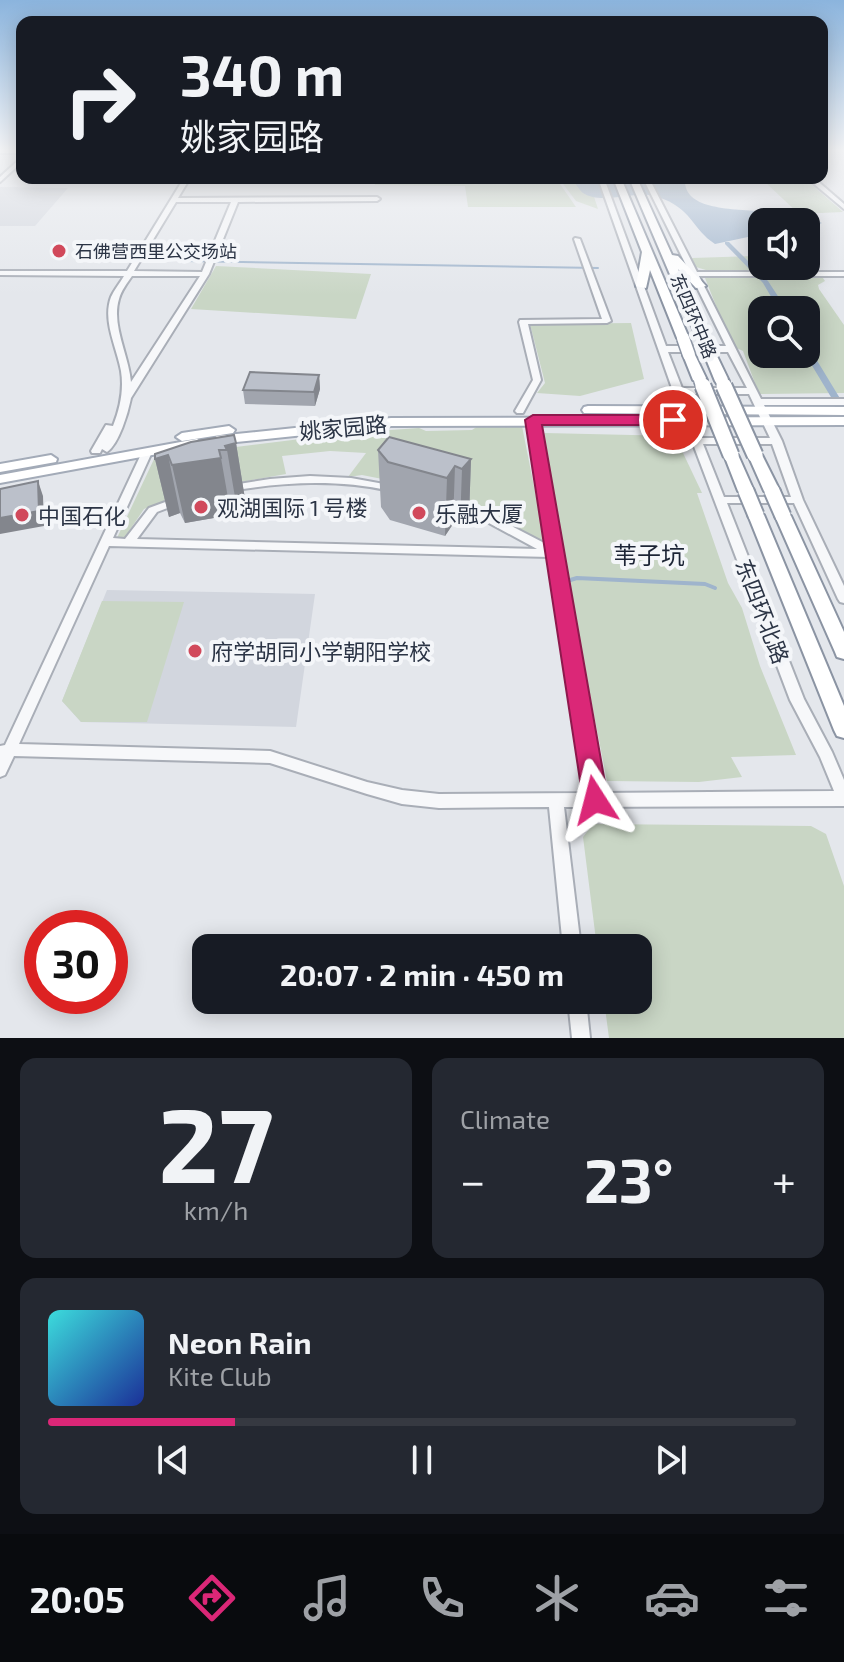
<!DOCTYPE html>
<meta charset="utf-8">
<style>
body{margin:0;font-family:"Exo 2","Noto Sans SC",sans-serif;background:#242831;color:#f1f3f6;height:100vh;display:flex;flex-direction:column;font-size:30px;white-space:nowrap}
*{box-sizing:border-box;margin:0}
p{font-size:26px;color:#9ea1a6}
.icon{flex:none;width:44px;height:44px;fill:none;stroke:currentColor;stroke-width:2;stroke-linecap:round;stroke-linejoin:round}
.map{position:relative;height:1038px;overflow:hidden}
.details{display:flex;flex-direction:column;gap:20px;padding:20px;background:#0d0f14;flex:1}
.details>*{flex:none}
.banner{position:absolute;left:16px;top:16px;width:812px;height:168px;border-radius:16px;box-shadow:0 4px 20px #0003;background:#171b24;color:#f1f3f6;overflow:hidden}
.tools{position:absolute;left:748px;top:208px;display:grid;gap:16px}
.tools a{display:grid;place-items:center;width:72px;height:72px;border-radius:16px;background:#171b24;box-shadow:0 4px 20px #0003;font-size:40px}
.speed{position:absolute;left:24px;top:910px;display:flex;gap:16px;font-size:40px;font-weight:700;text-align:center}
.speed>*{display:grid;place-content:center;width:104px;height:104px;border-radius:50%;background:#171b24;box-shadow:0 4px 20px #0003;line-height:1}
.speed .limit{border:12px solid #d22;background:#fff;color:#111}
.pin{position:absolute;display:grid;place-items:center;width:68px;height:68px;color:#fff;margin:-34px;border:4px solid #fff;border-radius:50%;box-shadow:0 2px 8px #0007}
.me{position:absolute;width:88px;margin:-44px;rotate:351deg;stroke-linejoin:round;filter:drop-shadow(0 0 6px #0008)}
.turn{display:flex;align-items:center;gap:28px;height:168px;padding:0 32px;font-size:36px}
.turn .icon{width:104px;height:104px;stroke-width:2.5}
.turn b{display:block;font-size:56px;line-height:68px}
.big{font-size:60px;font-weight:700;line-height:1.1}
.details .tile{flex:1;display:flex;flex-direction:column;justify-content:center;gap:12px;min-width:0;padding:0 28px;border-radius:16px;background:#242831}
.details .dial{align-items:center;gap:0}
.dial b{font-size:104px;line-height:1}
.song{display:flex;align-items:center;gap:24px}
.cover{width:96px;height:96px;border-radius:12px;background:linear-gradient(135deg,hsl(180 70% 55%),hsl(230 70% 35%))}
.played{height:8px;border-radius:4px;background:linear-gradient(90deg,#db2777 25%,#363941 25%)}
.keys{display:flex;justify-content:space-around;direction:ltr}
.heat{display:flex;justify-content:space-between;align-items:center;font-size:44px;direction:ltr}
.details .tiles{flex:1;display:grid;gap:20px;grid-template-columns:1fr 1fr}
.tile:last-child{grid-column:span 2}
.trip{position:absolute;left:192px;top:934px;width:460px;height:80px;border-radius:16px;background:#171b24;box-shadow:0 4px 20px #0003;font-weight:700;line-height:80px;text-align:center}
.dock{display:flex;height:128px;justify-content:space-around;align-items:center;background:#090b0e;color:#9ea1a6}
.dock .icon{width:56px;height:56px}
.dock .current{color:#db2777}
.dock b{font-size:36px;color:#f1f3f6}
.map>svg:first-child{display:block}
.built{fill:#d2d6de}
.green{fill:#c9d6c5;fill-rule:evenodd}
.water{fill:#9fb4cc}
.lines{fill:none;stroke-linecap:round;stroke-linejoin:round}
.stream-far1{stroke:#9fb4cc;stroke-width:2}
.stream{stroke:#9fb4cc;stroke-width:4}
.canal{fill:#9fb4cc;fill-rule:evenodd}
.minor-casing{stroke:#a9aeb7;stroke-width:4}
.major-casing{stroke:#a3abb8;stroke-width:4}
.highway-casing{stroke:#8b94a3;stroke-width:4}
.minor{fill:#f7f8fa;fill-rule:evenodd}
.major{fill:#fff;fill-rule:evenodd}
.highway{fill:#fff;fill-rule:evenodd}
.highway-bridge-far1-casing{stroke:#8b94a3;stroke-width:15;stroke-linecap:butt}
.highway-bridge-casing{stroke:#8b94a3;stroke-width:19;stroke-linecap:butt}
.highway-bridge-far1{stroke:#fff;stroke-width:12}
.highway-bridge{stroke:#fff;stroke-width:15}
.wall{fill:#a1a5ae}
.shaded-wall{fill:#83868d}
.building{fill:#bbc0ca;stroke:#83868d;stroke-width:2}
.route{fill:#db2777;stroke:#8e194d;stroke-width:2}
.poi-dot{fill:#d1495b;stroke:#f4f6f9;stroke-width:3}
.labels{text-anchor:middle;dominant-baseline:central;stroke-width:8;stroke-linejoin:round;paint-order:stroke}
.far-poi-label{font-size:18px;fill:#2b3445;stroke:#f4f6f9;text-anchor:start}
.far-street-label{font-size:18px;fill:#2b3445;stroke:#f4f6f9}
.street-label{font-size:22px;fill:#2b3445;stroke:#f4f6f9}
.poi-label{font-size:22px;fill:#2b3445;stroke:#f4f6f9;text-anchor:start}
.neighbourhood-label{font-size:24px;fill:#1d2536;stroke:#f4f6f9}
</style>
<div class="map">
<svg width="844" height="1038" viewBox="0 0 844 1038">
<rect width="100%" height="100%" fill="#e4e7ec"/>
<!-- built -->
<path class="built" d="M0,187l68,1 -33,38h-35z
M107,590l208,4 -19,133 -215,-5 -19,-21z"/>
<!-- green -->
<path class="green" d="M373,178l86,1 18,6 -15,-7h126l10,31 -22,-8 -16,-21 -4,-1 -63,6 65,-4 18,26h-108l-3,-21 -90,-1z
M772,178h32l39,34 -44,2 -33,-31 10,-1z
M754,256l18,15h-63l-13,-4 -4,-9z
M216,266l155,8 -15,45 -165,-10z
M705,278h118l2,3 -7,4 1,4 25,36v68l-85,1 -16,-43 -11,-5zM762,310h44v44h-44z
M631,323l13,56 -64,17 -43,-3 8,-10 -15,-59z
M478,426h44l23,116 -70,-35 4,-3 -51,-16 -66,-13 -14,2 18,-24 -36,-2 -48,5 4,18 -90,16 -52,19 -19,28 -8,1 38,-81 194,-24 70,-5 7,3 46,-1z
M545,433l130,3 27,57h-5l31,90 14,25 18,58 36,89 -65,2 11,20 -43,5 -92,-1 -68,-345z
M102,601l82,1 -37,120h-66l-19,-21z
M593,824l218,2 15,8 18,52v152h-235l-5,-38h34v-52h-41l-14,-111z"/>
<!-- water -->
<path class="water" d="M571,178h114c-4,48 103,22 137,45l-16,8v-9h-44v12l-47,10c-23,-15 -23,-36 -57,-47 -21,-8 -55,9 -75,-4 -4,-3 -8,-11 -12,-15z"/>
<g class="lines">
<!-- stream-far1 -->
<path class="stream-far1" d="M186,261l412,7"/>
<!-- stream -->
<path class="stream" d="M567,581l10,-3 128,6 10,4"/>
<!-- canal -->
<path class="canal" d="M725,242h4l39,39 19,29h-8l-16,-27 -38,-39z
M806,347l4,2 34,56v10l-4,-3 -35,-58z"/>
<!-- minor casing -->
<g class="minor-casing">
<path id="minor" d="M0,149h22v4h-22z
M22,157v5l-22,20v-5z
M184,178h6l-12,20 199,-1 3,2 -3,2 -139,1 -29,72 -78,124c-3,15 -12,46 -24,54l-5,-3 -2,4h-8l-1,-2 15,-26 7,1c7,-18 11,-36 8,-55 -4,-23 -19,-50 -10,-74 3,-7 9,-14 13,-21l-124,-1v-4h127zM176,202h55l-29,70 -68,-1zM132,276h68l-69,106c-2,-26 -20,-57 -12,-83 2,-8 8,-16 13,-23z
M598,178h6l62,168h60l-83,-168h6l48,94h147v4h-145l62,123h83v6h-80l18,36 21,59 41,86v17l-4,-1 -2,-3 -44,-96h-67l77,196 28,53 12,28v26l-280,1 17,141h-18l-14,-141 -110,1 -37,-4 -35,-10 -97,-31 -256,-7 -9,19 -5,2v-31l5,-1 138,-295 4,-1 5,3 -39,86 12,1 24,-31 30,-11 5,3 -1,2 -26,10 -20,27 400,10 -72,-39 -14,-4 -1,-2 5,-3 18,5 75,39 -20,-125 5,-3 5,3 63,373 233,-2 -14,-34 -30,-57 -117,-309zM668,352h60l19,36h-65zM684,394h65l21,44h-69zM703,444h69l19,53h-67zM109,546l441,11 36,236 -147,1 -37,-4 -35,-8 -97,-31 -251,-7z
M807,178h7l30,26v5z
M575,238l5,1 31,82 -4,2 -79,1 13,56 -18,33h-6l-2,-2 18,-31 -14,-58 1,-2 82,-1 -28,-80z
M310,476l41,2 44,8 1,2 -5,3c-54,-12 -107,-9 -161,0l-5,-3 1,-2 44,-7z
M568,1000h18l4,38h-18z"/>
</g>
<!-- major casing -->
<g class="major-casing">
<path id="major" d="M588,406l256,1v8l-260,-2 -2,-3 2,-3z
M844,417v8l-453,1 -174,18 -6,-4 6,-4 174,-18z
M229,426l6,4 -2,3 -51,8 -6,-4 6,-4z
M197,439l6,4 -2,3 -201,37v-8z
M51,455l6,4 -1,3 -56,10v-8z"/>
</g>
<!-- highway casing -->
<g class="highway-casing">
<path id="highway" d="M613,178h8l68,160 -2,3 -4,1 -6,-4 -27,-68 -4,18 -10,-2 6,-34z
M629,178h8l35,77 6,1 28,30 -10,2 -18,-19 31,69 -2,3 -4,1 -6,-4z
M710,350l6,4 13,27 -2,3h-10l-2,-3 -11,-27z
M689,351l6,4 12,25 -2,3 -5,1 -7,-4 -10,-25z
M731,451l7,4 16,36 -3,3 -5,2 -8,-5 -14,-36z
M755,451l7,4 18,36 -3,3 -5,2 -8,-5 -16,-36z
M756,510l8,5 80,191v32l-7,-2 -3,-6 -86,-215z
M783,511l8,5 53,116v27l-7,-2 -2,-5 -60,-136z"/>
</g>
<!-- minor -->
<use href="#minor" class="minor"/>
<!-- major -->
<use href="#major" class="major"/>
<!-- highway -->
<use href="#highway" class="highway"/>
<!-- highway-bridge-far1 casing -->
<g class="highway-bridge-far1-casing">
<path id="highway-bridge-far1" d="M683,338l6,17
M703,338l7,16
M700,380l3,8
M722,381l3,7"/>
</g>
<!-- highway-bridge casing -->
<g class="highway-bridge-casing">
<path id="highway-bridge" d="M703,386l28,69
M724,386l31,69
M746,491l10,24
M772,491l11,25"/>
</g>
<!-- highway-bridge-far1 -->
<use href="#highway-bridge-far1" class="highway-bridge-far1"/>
<!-- highway-bridge -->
<use href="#highway-bridge" class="highway-bridge"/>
</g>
<!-- wall -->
<path class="wall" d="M319,375l1,14 -5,17 -70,-2 -2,-14z
M236,443l9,56 -9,4 1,4h-7l1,8 -46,8 -5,-10 -11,4 -14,-58z
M378,450l93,9 -2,58 -9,9 -7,-2 -8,12 -55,-16 -9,-13z"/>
<!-- shaded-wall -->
<path class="shaded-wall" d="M319,375l1,14 -5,17 -1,-14z
M236,443l9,56 -9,4 -9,-53 -2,-4z
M168,455l12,58 -11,4 -14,-58z
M221,458l10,57 -46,8 -13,-58z
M471,459l-2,58 -9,9 2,-57z
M455,466l-2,58 -8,12 2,-58z
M38,481l5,15 1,30 -44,8v-16z"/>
<!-- building -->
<path class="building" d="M250,372l69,3 -5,17 -71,-2z
M234,435l2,8 -11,3 2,4h-8l2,8 -49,7 -4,-10 -13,4v-5l36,-12z
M389,437l82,22 -9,10 -7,-3 -8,12 -59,-16 -10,-12z
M38,481l1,30 -39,7v-29z"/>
<!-- sky -->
<linearGradient id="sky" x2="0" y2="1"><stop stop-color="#8bb4dd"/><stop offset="0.51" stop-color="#f3f4f6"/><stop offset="1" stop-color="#f3f4f6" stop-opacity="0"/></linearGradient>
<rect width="844" height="295" fill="url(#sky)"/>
<!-- route -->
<path class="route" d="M533,415h140l8,5 -8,5h-131l66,375 -4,8 -9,3 -9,-3 -3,-8 -58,-380z"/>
<!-- markers -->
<g class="poi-dot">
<circle cx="59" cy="251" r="8"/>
<circle cx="201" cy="507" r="8"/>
<circle cx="419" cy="513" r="8"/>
<circle cx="22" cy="515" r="8"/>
<circle cx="195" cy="651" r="8"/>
</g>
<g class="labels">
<!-- far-poi labels -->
<g class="far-poi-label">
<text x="75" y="251">石佛营西里公交场站</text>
</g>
<!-- far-street labels -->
<g class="far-street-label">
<text transform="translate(694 316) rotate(67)">东四环中路</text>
</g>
<!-- street labels -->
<g class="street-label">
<text transform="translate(343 427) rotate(-5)">姚家园路</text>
<text transform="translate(763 611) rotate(69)">东四环北路</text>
</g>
<!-- poi labels -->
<g class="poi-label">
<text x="217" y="507">观湖国际 1 号楼</text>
<text x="435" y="513">乐融大厦</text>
<text x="38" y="515">中国石化</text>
<text x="211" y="651">府学胡同小学朝阳学校</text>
</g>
<!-- neighbourhood labels -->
<g class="neighbourhood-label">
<text x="649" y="554">苇子坑</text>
</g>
</g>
</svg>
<div class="tools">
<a><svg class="icon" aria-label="sound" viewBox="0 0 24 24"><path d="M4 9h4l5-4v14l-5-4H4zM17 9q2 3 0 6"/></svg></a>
<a><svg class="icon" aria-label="search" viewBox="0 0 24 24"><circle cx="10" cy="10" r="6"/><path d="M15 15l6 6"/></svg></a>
</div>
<div class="speed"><div class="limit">30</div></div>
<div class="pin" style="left:673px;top:420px;background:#d93025"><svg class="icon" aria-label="arrive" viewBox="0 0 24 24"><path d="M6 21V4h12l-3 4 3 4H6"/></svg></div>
<svg class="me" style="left:595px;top:800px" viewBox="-20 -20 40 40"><path d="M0-17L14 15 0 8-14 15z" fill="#db2777" stroke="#fff" stroke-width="4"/></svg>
<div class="trip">20:07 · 2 min · 450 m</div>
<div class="banner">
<div class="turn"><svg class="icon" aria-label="right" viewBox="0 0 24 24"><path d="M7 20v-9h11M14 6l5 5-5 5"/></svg><div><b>340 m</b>姚家园路</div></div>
</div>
</div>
<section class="details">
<div class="tiles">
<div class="tile dial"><b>27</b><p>km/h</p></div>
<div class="tile"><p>Climate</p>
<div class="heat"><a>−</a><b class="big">23°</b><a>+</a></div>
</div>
<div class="tile">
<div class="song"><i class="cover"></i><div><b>Neon Rain</b><p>Kite Club</p></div></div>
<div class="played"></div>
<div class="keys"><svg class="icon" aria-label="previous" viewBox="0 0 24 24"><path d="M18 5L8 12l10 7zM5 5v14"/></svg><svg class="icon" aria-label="pause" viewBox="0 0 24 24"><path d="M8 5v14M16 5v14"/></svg><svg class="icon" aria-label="next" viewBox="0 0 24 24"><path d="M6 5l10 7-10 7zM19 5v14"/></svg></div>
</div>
</div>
</section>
<nav class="dock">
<b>20:05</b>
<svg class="icon current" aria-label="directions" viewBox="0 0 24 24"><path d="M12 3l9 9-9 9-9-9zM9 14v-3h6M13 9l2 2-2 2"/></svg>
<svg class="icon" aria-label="music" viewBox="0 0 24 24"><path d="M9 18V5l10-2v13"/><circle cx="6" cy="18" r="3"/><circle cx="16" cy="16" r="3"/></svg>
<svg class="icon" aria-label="phone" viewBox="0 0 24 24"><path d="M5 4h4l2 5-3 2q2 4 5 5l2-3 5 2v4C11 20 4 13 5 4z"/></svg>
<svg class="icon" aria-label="climate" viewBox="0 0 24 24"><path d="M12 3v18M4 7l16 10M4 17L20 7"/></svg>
<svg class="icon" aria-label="car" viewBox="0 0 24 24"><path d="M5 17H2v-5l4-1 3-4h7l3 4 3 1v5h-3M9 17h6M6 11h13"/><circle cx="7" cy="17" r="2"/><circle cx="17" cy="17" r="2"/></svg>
<svg class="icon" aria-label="filters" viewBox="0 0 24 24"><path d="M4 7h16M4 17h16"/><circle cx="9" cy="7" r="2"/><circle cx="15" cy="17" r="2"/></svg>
</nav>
